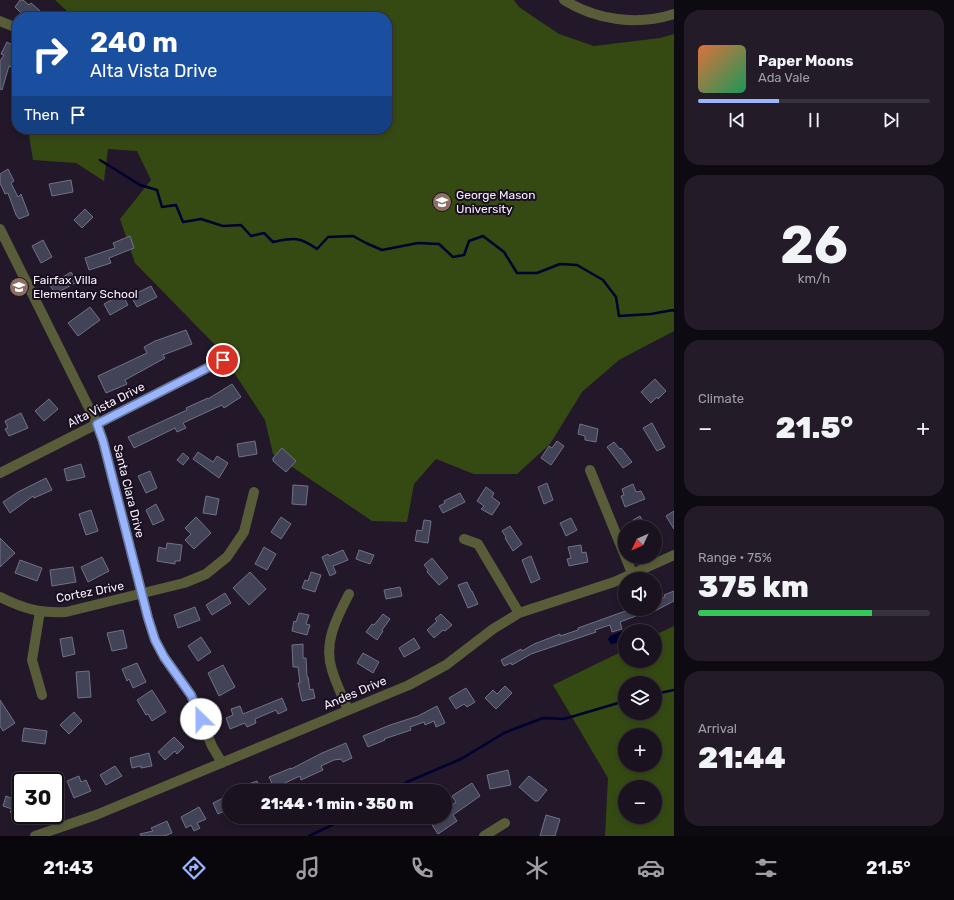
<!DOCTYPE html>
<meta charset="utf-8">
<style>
body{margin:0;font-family:Rubik,sans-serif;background:#231b28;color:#f1f3f6;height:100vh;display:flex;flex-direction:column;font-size:15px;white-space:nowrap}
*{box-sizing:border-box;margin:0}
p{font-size:13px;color:#9f9ea4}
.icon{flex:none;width:22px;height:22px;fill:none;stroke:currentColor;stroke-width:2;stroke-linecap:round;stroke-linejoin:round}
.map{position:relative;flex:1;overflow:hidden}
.details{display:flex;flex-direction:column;gap:10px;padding:10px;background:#0e0a11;width:280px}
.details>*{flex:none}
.guide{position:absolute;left:12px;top:12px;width:380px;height:122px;border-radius:16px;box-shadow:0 2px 6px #0003,0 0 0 1px #38323d;background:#1a4fa0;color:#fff;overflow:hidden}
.needle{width:26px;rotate:226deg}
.tools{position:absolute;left:618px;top:520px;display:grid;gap:8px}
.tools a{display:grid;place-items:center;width:44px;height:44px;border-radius:50%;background:#1a121f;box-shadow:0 2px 6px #0003,0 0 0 1px #38323d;font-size:20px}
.speed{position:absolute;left:12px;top:772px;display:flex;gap:8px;font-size:20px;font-weight:700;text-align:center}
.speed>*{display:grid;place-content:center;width:52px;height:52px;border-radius:50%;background:#1a121f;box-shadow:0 2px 6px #0003,0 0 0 1px #38323d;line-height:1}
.speed .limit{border:2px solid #111;border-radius:6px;background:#fff;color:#111}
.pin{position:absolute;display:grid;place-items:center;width:34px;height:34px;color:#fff;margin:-17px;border:2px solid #fff;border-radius:50%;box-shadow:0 1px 4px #0007}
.me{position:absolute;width:44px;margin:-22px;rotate:337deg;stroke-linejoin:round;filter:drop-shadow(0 0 3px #0008)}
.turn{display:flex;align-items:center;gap:14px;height:84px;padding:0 12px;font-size:18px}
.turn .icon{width:52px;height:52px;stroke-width:2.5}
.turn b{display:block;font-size:28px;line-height:34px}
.then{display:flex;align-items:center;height:38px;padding:0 12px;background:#0003;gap:8px;font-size:15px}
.big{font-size:30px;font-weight:800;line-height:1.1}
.details .tile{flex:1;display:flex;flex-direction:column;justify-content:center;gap:6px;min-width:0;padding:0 14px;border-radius:16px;background:#231b28}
.details .dial{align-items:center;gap:0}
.dial b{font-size:52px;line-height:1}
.song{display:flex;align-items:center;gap:12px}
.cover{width:48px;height:48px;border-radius:6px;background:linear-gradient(135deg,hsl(20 70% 55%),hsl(150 70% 35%))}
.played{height:4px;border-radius:2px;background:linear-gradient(90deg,#9ab5fd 35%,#38323d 35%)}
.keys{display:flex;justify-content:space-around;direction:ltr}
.heat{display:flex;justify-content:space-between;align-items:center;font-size:22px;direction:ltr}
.charge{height:6px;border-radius:3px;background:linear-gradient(90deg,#34c759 75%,#38323d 0)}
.trip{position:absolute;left:222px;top:784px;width:230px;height:40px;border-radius:20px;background:#1a121f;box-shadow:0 2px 6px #0003,0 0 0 1px #38323d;font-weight:800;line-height:40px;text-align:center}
.menu{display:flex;height:64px;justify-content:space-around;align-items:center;background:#0a070c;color:#9f9ea4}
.menu .icon{width:28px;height:28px}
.menu .selected{color:#9ab5fd}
.menu b{font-size:18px;color:#f1f3f6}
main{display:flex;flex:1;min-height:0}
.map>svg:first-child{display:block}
.green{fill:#354913;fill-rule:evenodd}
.water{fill:#00012e}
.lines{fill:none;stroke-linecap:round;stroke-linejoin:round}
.stream{stroke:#00012e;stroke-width:2.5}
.building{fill:#434358;stroke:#707187}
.minor{stroke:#595c38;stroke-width:10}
.route-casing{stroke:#6476a4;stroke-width:10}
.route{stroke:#9ab5fd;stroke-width:7}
.labels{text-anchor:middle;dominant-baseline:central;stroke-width:4;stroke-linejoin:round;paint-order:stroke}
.poi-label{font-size:12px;fill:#f7f0fc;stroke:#190f20;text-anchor:start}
.street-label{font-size:12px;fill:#f7f0fc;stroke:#190f20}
</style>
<main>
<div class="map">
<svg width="674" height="836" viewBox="0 0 674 836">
<rect width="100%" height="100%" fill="#221829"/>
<!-- green -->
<path class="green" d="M55,0h459l5,7 40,27 35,12 66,-8 14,-4v297l-55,29 -37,32 -32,52 -33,30h-43l-38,-15 -22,25 -7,38 -35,-1 -99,-67 -8,-34 -47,-72 -83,-85 -15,-44 31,-39 -14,-29 -29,-2 -4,32 -28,-18 -43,-3 -5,-31h359v-112h-318l-2,-6z
M674,626v210h-69l3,-58 -55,-93 72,-35v11h30v-26zM625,683h30v30h-30zM625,735h30v30h-30zM625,787h30v30h-30z"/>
<!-- water -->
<path class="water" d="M622,631l3,2v7l-13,4 -2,-1 -2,-4 2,-3z"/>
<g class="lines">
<!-- stream -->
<path class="stream" d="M100,160l40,25 17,5 5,17 14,-2 7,17 18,-3 22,7 18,-1 10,11 13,-3 9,9c20,-4 26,-6 44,7l11,-12 25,-1 13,7 16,7 36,-7 21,1 14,13 11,-2 5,-14 14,-5 21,16 13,21h20l23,-9 17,1 26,15 13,17 3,19 32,-2 22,-4 1,1
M655,694l19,-4
M393,791l14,-9 54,-23 43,-26 39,-15 21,1 61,-18
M309,836l40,-19"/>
</g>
<!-- building -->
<path class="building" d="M20,0h3l6,5 2,-2 16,14h-19l-5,-4 -1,1 -7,-7z
M7,42l9,5 -3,6 4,2 -6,12 -2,-1 -7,24 -2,-1v-28l4,-6 -3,-1z
M8,169l6,12 -3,2 7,14 3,-3 8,21 -10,4 -3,-4 -8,-22 -3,1 -5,-11v-9z
M71,180l2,12 -21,4 -3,-12z
M85,209l8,8 -11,11 -8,-8z
M130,236l4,12 -25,10 2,5 -22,7 -4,-12 30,-10 -2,-5z
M43,240l9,17 -11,6 -9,-17z
M71,272l6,10 -22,12 -5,-9z
M151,286l6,11 -20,10 -6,-11z
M122,294l6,11 -18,10 -6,-11z
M90,307l10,13 -22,16 -10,-13z
M186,330l6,14 -29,11 2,3 -40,22 2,4 -21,9 -8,-17 49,-23 -3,-6 11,-6z
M655,379l11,12 -8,8 -1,-2 -6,6 -10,-11z
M232,384l9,13 -17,11 -2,-3 -39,18 3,5 -9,4 -2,-4 -41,20 -6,-11 59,-27 -1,-2 22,-10v1z
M49,399l9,10 -14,12 -9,-10z
M21,413l7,15 -19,8 -4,-7 3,-1 -3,-7z
M652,423l13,24 -8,4 -14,-23z
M580,424l18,5 -2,13 -11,-2v-4l-7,-2z
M255,441l2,13 -18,3 -2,-13z
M557,441l7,5 -13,19 -10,-7 8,-12 3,2z
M614,442l6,7 1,-1 11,14 -9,6 -16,-21z
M282,448l14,13 -10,11 -13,-11v-3z
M198,452l15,10 4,-6 11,7 -9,15 -26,-19z
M183,453l6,5 -6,7 -6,-5z
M81,464l4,13 -18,4 -3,-12z
M150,471l7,17 -11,5 -8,-17z
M46,478l6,12 -18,8 -1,-2 -23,17 -7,-11 15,-10z
M547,483l6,17 -9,4 -6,-17z
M633,484l3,8 5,-1 4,8 -20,8 -4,-11 3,-1 -2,-6z
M293,485l15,1 -2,19 -14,-1z
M486,487l8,6 -2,4 8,6 -8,12 -11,-6 3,-3 -7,-5z
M460,493l5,9 -22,11 -4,-7 6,-3 -1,-2z
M206,496l13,3 -3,16 -13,-2z
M156,504l8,16 -11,5 -7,-15z
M91,510l7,21 -12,4 -7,-21z
M674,511v18l-8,-13z
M640,516l6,11h-10l-3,-7z
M196,517l15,16 -17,16 -9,-9 6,-6 -6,-6z
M281,517l10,7 -10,15 -10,-7z
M571,518l6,12 -11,6 -6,-13z
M424,520l7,1 -3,22 -13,-2 2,-11 5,1z
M510,526l12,18 -9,7 -8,-13 1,-1 -4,-6z
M0,538l15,15 -15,14z
M167,543l15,2 -2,16h-5v3l-18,-3 2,-14 7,2z
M581,545l1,8 4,-1 2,10 -19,4 -2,-7 4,-1 -3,-11z
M264,547l12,7 -9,16 -12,-6z
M343,550l5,10 -15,6 3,7 -6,3 -8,-19 6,-3 1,2z
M359,550l15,5 -4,9 -14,-5z
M531,556l9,23 -9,4 -9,-23z
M102,557l7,14 -21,11 -7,-15z
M432,558l16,20 -9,7 -12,-13 1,-2 -4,-5z
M20,560l22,8 -5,13 -22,-8z
M73,567l3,15 -24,4 -2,-16z
M250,572l16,17 -17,16 -16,-17z
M311,572l10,3 -6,17 -13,-4 3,-8 3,1z
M467,582l4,9h1l6,13 -10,4 -10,-23z
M400,587l2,9 -16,3 -2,-9z
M674,591v10l-19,10v-10l10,-4 -1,-2z
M225,593l6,10 -19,12 -6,-10z
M195,607l5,13 -22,8 -4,-13z
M631,609l21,1 -32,12 2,7 -10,3 -2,-7 -15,5 1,2 -65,22 -19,11 -1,-2 -7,3 -3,-6 20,-11 1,2 12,-7 26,-10v2l18,-6v-2z
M299,613l10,2 -3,9 4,1 -3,10 -15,-4 2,-10 2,1z
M383,614l7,5 -8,11 1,1 -6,9 -11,-8 6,-8 2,1z
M441,614l11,11 -7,6 -2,-1 -9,8 -7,-8 10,-9 -2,-2z
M123,630l4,18 -15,3 -5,-18z
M72,637l3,17 -12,3 -3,-18z
M201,637l10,15 -13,9 -10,-15z
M414,638l6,10 -16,9 -5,-9z
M303,644v14h3l1,19h1l2,13 3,-1 2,9 -13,3 -4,-18h2l-2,-16h-5l-1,-22z
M363,653l16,9 -6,11 -16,-10z
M137,663l9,19 -13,6 -4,-9 -2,2 -5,-12z
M223,665l12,22 -16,9 -11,-23z
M89,671l2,26 -13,1 -2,-26z
M505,686l7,7 -16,16 -11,-11 8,-8 4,4z
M466,688l9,14 -8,5 -3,-3 -8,5 -7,-11z
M152,690l14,22 -14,9 -4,-7 -2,1 -9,-15z
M282,698l5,12 -9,4 -2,-4 -21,9 1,4 -9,4 -2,-4 -15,6 -4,-11 7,-3 -2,-6 9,-3 3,8z
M0,700l15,23 -12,8 -3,-5z
M437,706l8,17 -9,4 -2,-6 -9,4 -1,-3 -14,5 1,3 -27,9 1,1 -17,7 -5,-11 27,-11 28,-9z
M74,712l8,9 -13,13 -9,-9z
M24,728l23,3 -2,13 -23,-3z
M174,737l10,10 -7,7 -2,-3 -10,9 -7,-8z
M346,743l6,15 -9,4 -2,-3 -7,1 -13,6 2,4 -22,10 -1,-4 -26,12 -5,-11 22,-9v1l31,-16z
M149,753l3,13 -11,2v-2l-9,2 -2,-10z
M115,766l7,10 -16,9 -6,-10z
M508,770l3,15 -21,4 -3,-14z
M79,776l2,6 5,-2 5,11 -17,7 -7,-17z
M529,776l18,14 -9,11h-3l-16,-14z
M257,781l3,10h-28v-1z
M472,783l8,13 -27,19 4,6 -19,13 -11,-17h18v-7l11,-8 -4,-6z
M229,795v14l-11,5 -5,-11z
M6,796l15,6v15l-11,-5 2,-3 -9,-3z
M199,807l7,12 -9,4 3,5 -6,3 -3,-6 -5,3 -5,-11z
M546,815l14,4 -5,17h-15z
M167,821l5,12 -8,3h-23l-1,-2 13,-3 -2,-3z"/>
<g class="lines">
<!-- minor -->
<path class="minor" d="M564,0c32,20 73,26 110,14
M0,21l17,7
M0,229l97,195 6,17 45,177 7,22 9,17 27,38 21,51 10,17
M590,470l42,103
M0,473l223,-113
M464,539l14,5 41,69
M0,597c24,12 39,16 66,15l118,-29 22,-9 21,-17 17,-25 10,-40
M40,611l-8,49 10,35
M348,710c-5,-13 -12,-26 -16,-40 -9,-27 5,-53 17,-76
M35,836l61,-21 313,-130 37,-20 47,-36 26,-16 95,-31 60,-27
M484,836l21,-13"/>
</g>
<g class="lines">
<!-- route casing -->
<g class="route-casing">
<path id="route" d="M201,719l-10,-24 -27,-38 -9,-17 -7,-22 -45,-177 -6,-17 126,-64"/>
</g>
<!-- route -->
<use href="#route" class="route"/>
</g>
<!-- icons -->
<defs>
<g id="university-disc" transform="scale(1)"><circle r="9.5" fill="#8d6e63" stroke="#190f20"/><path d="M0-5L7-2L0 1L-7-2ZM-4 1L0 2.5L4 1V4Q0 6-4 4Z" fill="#fff"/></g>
<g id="school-disc" transform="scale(1)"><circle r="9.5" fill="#8d6e63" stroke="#190f20"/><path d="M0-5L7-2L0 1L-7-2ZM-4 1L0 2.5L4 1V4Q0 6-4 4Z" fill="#fff"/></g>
</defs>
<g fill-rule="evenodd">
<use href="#university-disc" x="442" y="202"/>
<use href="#school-disc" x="19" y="287"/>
</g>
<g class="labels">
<!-- poi labels -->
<g class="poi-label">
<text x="456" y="195">George Mason<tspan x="456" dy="14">University</tspan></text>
<text x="33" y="280">Fairfax Villa<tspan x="33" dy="14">Elementary School</tspan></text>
</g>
<!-- street labels -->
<g class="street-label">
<text transform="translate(106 405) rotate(-27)">Alta Vista Drive</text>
<text transform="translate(129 491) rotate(76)">Santa Clara Drive</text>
<text transform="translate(90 592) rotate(-11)">Cortez Drive</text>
<text transform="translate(355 693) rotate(-23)">Andes Drive</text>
</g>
</g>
</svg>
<div class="tools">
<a><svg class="needle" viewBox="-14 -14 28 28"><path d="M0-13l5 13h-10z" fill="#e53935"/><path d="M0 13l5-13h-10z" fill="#9f9ea4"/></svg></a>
<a><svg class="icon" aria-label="sound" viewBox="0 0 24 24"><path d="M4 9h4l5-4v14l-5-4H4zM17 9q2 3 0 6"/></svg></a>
<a><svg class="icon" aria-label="search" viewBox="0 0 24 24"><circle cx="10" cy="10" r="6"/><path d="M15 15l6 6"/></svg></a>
<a><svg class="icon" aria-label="layers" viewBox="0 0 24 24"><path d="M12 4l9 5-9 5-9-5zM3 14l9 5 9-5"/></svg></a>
<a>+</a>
<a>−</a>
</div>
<div class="speed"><div class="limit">30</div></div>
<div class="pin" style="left:223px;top:360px;background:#d93025"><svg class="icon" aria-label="arrive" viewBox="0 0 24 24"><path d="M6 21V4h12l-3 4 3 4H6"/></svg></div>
<svg class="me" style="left:201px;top:719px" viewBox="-20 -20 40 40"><circle r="19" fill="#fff"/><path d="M0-13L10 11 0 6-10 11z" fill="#9ab5fd"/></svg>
<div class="trip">21:44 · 1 min · 350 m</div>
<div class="guide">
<div class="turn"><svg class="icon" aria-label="right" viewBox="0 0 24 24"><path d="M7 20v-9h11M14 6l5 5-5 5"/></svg><div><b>240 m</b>Alta Vista Drive</div></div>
<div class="then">Then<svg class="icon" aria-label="arrive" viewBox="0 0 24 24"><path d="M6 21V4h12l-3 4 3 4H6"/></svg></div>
</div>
</div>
<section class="details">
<div class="tile">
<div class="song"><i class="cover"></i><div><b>Paper Moons</b><p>Ada Vale</p></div></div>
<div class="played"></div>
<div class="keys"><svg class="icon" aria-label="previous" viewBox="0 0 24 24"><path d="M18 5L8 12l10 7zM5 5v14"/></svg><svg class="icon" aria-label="pause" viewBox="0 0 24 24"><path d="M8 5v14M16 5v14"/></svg><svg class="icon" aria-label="next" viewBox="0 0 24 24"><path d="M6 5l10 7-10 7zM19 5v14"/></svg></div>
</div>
<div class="tile dial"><b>26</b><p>km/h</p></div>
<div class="tile"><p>Climate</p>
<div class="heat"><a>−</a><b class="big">21.5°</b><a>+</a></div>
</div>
<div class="tile"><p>Range · 75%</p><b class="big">375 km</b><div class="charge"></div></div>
<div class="tile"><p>Arrival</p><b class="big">21:44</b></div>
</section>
</main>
<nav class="menu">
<b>21:43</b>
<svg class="icon selected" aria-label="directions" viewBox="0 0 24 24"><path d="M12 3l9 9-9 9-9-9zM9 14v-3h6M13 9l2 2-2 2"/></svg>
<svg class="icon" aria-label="music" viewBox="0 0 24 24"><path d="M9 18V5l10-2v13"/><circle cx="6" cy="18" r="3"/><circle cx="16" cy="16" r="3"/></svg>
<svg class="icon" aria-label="phone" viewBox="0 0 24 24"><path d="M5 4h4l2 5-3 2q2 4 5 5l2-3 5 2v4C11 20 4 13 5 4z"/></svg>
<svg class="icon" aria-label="climate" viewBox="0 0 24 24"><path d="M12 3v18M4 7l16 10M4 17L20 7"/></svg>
<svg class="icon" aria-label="car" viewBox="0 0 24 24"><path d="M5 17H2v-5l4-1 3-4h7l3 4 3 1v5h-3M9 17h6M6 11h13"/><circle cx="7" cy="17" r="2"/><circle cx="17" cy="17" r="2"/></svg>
<svg class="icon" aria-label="filters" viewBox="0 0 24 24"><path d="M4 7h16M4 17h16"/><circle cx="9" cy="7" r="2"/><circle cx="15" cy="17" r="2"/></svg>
<b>21.5°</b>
</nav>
